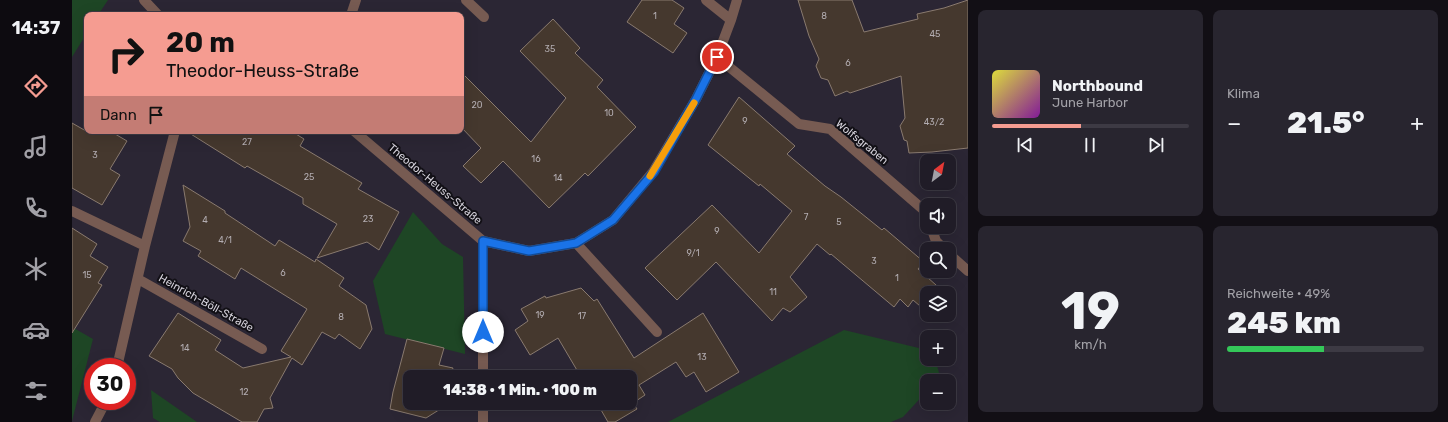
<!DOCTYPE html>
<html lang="de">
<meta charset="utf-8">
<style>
body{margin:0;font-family:Rubik,sans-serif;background:#28252f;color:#f1f3f6;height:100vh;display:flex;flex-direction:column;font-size:15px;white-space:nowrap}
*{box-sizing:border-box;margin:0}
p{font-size:13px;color:#a2a1a7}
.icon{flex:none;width:22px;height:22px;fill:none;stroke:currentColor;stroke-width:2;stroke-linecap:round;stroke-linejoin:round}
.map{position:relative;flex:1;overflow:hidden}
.drawer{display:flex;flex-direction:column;gap:10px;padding:10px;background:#120f15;width:480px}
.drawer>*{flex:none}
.guide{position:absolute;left:12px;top:12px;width:380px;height:122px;border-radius:8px;box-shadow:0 4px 16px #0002,0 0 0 1px #3d3a44;background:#f59c91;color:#111;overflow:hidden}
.needle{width:26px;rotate:32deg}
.tools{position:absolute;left:848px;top:154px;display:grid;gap:8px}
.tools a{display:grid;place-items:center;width:36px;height:36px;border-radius:8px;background:#201c27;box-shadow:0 4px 16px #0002,0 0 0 1px #3d3a44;font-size:20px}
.speed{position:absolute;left:12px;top:358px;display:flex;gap:8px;font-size:20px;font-weight:700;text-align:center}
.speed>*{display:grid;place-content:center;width:52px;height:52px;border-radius:50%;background:#201c27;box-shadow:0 4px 16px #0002,0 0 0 1px #3d3a44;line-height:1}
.speed .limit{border:6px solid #d22;background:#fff;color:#111}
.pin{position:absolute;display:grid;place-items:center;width:34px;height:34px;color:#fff;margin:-17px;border:2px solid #fff;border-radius:50%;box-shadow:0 1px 4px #0007}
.me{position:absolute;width:44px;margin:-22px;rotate:0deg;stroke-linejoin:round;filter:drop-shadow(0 0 3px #0008)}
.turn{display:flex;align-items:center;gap:14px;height:84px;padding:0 16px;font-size:18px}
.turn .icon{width:52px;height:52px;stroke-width:2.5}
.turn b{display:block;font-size:28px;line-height:34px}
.then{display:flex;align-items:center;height:38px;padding:0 16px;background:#0003;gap:8px;font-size:15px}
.big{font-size:30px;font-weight:800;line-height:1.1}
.drawer .widget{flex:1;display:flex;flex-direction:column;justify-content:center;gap:6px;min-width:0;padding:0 14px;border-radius:8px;background:#28252f}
.drawer .dial{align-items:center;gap:0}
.dial b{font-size:52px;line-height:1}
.song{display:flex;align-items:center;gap:12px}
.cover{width:48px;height:48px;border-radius:6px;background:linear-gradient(135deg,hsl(60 70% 55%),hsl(290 70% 35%))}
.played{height:4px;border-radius:2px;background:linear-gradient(90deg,#f59c91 45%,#3d3a44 45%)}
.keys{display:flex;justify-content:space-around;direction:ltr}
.heat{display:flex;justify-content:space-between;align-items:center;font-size:22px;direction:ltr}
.charge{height:6px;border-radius:3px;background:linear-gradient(90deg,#34c759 49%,#3d3a44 0)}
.drawer .tiles{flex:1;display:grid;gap:10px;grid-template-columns:repeat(2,1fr)}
.trip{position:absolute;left:331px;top:370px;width:234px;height:40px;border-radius:8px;background:#201c27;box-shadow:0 4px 16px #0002,0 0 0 1px #3d3a44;font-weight:800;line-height:40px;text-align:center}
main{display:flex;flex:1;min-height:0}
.tab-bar{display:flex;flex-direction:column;width:72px;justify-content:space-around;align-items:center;background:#0d0b10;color:#a2a1a7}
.tab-bar .icon{width:28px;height:28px}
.tab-bar .active{color:#f59c91}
.tab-bar b{font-size:18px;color:#f1f3f6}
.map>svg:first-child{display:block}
.green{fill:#1e4625}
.building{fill:#45382e;stroke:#897a6f}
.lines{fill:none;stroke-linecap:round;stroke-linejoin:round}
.minor{stroke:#775b52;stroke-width:10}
.route-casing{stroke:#114b97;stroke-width:10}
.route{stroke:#1a73e8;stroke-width:7}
.slow{stroke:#f59e0b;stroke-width:7}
.labels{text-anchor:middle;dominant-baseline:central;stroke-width:4;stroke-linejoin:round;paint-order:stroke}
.number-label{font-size:9px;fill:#b2acb0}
.street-label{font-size:11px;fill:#d6d3dc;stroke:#121016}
</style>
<main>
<nav class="tab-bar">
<b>14:37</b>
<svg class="icon active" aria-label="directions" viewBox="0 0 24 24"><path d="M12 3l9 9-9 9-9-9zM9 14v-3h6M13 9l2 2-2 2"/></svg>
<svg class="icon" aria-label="music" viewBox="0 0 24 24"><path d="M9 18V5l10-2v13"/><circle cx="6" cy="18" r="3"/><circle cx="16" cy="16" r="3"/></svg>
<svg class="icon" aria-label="phone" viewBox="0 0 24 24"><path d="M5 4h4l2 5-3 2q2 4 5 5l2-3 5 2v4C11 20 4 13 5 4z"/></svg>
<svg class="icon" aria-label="climate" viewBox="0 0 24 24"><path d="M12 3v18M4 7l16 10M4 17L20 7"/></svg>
<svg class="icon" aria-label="car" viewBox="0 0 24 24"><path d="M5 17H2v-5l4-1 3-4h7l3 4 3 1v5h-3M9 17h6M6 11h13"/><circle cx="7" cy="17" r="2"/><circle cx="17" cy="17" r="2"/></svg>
<svg class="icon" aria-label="filters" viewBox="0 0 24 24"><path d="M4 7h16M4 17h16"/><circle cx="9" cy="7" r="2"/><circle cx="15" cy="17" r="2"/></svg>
</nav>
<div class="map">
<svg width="896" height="422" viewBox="0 0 896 422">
<rect width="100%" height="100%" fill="#2b2634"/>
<!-- green -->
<path class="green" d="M0,0h36l-10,15h-11v18l-15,24z
M341,212l29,32 21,13 2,97 -80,-20 -12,-53z
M0,327l21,12 -21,82z
M772,330l83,20v9h8l5,17 -4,5h-9v10l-24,26 -12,5h-223z
M79,390l46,32h-37l-7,-4z"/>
<!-- building -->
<path class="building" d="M570,0h30l12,8 -10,16 13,9 -14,20 -46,-31z
M726,0h54l12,32 54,-13 -1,-5 27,-6 24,-8v148l-36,4 -23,1 -2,-12 -3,-1 -4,-14 5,-8 -4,-42 -51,17 -3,-2 -12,5 -7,-16 -7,-2 -5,-12 3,-7 -10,-23z
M481,19l27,29 -5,5 28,27 -6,7 39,40 -48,49 -3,-3 -36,35 -46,-47 -22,22 -18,-17 18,-18 -20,-21v-55l70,70 35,-44 -46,-47z
M667,97l56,49 -8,8 38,32 16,11 41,33 2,-2 40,34 -6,7 27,24h-18v19l-14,-12 -5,7 -8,-8 -6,8 -63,-53 -1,1 -13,-11 -27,33 17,20 -17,15 -7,-4 -11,13 -56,-59 -39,38 -32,-32 67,-63 47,48 33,-42 -32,-27 -1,2 -51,-41z
M0,123l14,8h24l17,10 -17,28 10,6 -18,30 -30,-17z
M114,131h105l13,8 -4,7 62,37 -4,6 41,23 -20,38 -12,-8 -50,16 20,-34 -34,-20v-6l-56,-32 -2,2z
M111,185l42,26v2l50,33 4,-6 36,22 1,-3 28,19 -5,8 27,19 6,24 -12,20 -21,-15 -4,5 -13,-7 -20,33 -10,-7 -22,40 3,10 -9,1 -7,13h-15l-49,-29 -15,-15 -6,-9 -23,-13 29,-43 43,27 -6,10 28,18 48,-11 -10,-6 26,-42 -66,-41 -6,11 -37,-23 3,-5 -18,-10 7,-14z
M0,228l25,16 -7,12 18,11 -10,16 4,2 -30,48z
M509,288l13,13 3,-2 37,59 69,-45 36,59 -33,20 -12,-20 -8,5 -10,-15 -37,23 6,10 -12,8 4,6 -22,13h-7l-11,-19h33v-26h-49l-23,-39 -28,17 -15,-25 13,-9 -7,-12 24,-13 1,2z
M335,339l37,9 -5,17 14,3 -3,9h-40v26h33l-1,5 -16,10 -36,-9 3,-17z"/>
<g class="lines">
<!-- minor -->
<path class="minor" d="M72,0l14,15
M394,0l18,17
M634,0l25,20
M279,15l5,-15
M645,57l82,67 31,5 96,83 1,4
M282,131l129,110 46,10 47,-8 37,-23 40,-48 43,-73 21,-42 14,-37 6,-20
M0,211l73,35
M859,227l5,14 8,8
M411,241v136
M504,243l81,89
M877,254l19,17
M66,279l124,70
M45,367l28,-121 30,-115
M411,403v19
M23,422l11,-21"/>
</g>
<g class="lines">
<!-- route casing -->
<g class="route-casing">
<path id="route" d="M411,332v-91l46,10 47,-8 37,-23 41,-48 42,-73 21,-42"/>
</g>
<!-- route -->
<use href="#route" class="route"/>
<!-- slow -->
<path class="slow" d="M578,176l44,-73"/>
</g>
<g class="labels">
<!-- number labels -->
<g class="number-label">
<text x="583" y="16">1</text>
<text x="752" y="16">8</text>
<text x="863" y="34">45</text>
<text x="478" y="49">35</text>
<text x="776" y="63">6</text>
<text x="405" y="105">20</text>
<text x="537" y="113">10</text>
<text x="673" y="121">9</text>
<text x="862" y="122">43/2</text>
<text x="175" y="142">27</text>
<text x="23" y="155">3</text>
<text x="464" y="159">16</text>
<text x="237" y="177">25</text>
<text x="486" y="178">14</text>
<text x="734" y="217">7</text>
<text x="296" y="219">23</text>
<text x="133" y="220">4</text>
<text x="767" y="222">5</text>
<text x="645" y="231">9</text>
<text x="153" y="240">4/1</text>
<text x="621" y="253">9/1</text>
<text x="802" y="261">3</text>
<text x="211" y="273">6</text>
<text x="15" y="275">15</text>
<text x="825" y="278">1</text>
<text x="701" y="292">11</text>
<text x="468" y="315">19</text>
<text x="510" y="316">17</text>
<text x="269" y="317">8</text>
<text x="113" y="348">14</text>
<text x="630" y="357">13</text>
<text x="172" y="392">12</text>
</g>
<!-- street labels -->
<g class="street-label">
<text transform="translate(790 142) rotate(39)">Wolfsgraben</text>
<text transform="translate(363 184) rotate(40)">Theodor-Heuss-Straße</text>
<text transform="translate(134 303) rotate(29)">Heinrich-Böll-Straße</text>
</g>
</g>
</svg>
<div class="tools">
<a><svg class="needle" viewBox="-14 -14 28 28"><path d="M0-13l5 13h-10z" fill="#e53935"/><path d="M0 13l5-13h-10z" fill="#a2a1a7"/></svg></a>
<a><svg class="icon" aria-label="sound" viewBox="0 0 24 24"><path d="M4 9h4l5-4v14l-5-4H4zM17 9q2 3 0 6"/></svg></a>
<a><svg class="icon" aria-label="search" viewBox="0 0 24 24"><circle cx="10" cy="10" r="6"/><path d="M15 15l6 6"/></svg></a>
<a><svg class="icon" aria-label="layers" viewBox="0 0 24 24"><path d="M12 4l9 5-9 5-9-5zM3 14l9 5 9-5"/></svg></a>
<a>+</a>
<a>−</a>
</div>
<div class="speed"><div class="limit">30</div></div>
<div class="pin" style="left:645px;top:57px;background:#d93025"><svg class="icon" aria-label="arrive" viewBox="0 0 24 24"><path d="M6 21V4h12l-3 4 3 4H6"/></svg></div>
<svg class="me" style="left:411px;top:332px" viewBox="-20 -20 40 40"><circle r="19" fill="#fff"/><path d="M0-13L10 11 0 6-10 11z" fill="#1a73e8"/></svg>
<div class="trip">14:38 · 1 Min. · 100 m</div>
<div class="guide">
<div class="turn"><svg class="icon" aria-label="right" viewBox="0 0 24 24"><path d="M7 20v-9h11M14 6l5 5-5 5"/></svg><div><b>20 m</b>Theodor-Heuss-Straße</div></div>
<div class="then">Dann<svg class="icon" aria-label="arrive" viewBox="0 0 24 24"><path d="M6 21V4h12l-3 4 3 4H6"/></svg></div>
</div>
</div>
<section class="drawer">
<div class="tiles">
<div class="widget">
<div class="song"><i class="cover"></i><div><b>Northbound</b><p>June Harbor</p></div></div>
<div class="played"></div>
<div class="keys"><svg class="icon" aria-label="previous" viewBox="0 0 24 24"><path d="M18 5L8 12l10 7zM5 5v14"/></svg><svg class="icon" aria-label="pause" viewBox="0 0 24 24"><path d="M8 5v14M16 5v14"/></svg><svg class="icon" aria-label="next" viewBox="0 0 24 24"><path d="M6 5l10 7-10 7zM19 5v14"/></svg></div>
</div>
<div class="widget"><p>Klima</p>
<div class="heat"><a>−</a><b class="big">21.5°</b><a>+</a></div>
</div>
<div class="widget dial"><b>19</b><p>km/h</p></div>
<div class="widget"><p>Reichweite · 49%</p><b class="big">245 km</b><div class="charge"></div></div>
</div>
</section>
</main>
